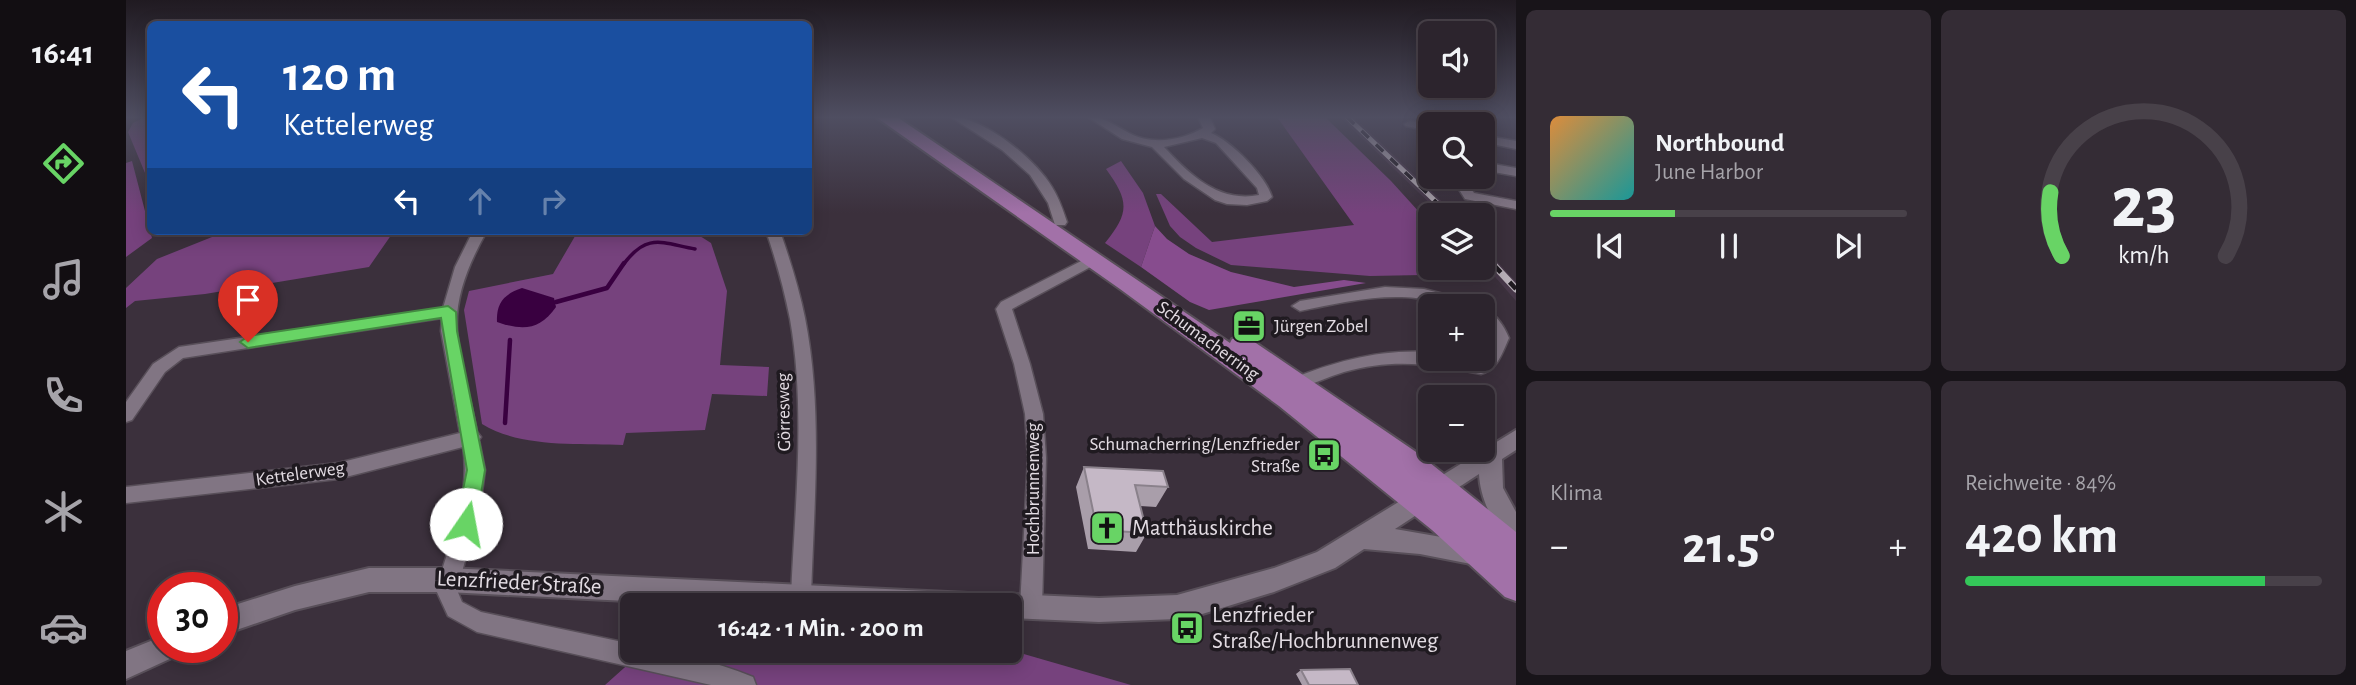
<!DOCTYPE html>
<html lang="de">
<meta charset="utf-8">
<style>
body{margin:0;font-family:"Alegreya Sans",sans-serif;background:#342c35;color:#f1f3f6;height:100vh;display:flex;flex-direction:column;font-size:26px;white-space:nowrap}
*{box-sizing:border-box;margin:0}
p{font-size:23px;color:#a6a4aa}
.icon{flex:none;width:38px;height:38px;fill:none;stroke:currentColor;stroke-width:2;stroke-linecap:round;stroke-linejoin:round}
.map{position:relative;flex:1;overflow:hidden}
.panel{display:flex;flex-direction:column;gap:10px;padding:10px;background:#181419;width:840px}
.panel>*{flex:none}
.guide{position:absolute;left:21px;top:21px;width:665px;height:214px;border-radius:10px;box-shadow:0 4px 18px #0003,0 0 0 2px #484149;background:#1a4fa0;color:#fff;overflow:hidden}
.buttons{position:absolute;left:1292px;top:21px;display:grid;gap:14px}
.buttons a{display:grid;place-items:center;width:77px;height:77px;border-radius:10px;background:#2c242d;box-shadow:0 4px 18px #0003,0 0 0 2px #484149;font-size:35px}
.speed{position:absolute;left:21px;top:572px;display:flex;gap:14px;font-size:35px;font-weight:700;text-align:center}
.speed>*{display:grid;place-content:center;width:91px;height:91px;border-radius:50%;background:#2c242d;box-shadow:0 4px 18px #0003,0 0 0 2px #484149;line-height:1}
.speed .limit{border:10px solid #d22;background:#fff;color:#111}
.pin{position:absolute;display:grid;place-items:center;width:60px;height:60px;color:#fff;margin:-72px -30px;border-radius:50% 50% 50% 0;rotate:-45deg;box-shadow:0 0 7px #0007}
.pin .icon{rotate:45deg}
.me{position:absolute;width:77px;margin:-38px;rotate:12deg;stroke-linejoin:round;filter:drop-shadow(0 0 5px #0008)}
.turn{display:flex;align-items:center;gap:24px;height:147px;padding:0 21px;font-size:32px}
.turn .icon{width:91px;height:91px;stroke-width:2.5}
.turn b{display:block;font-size:49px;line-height:60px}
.lanes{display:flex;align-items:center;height:66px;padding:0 21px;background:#0003;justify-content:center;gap:35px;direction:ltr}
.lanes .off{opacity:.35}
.big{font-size:52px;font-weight:700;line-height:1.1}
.panel .tile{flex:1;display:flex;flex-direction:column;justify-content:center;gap:10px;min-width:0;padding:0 24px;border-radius:10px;background:#342c35}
.panel .dial{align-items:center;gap:0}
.dial svg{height:182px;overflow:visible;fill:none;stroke:#484149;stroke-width:7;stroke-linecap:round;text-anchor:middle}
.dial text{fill:#f1f3f6;stroke:none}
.song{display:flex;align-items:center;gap:21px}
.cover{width:84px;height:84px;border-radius:10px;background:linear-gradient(135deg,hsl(30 70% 55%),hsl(180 70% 35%))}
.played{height:7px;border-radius:4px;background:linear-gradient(90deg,#68d465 35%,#484149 35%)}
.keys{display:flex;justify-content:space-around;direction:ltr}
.heat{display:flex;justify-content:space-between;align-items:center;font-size:38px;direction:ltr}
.charge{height:10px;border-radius:5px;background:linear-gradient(90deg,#34c759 84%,#484149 0)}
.panel .tiles{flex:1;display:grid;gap:10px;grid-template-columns:repeat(2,1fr)}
.trip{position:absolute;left:494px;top:593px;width:402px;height:70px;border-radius:10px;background:#2c242d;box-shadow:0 4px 18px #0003,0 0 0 2px #484149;font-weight:700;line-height:70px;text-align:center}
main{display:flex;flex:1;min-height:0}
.tab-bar{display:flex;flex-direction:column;width:126px;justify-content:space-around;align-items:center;background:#120e12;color:#a6a4aa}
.tab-bar .icon{width:49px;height:49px}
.tab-bar .on{color:#68d465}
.tab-bar b{font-size:32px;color:#f1f3f6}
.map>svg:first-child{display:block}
.built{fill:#473849}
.green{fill:#76427d}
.forest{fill:#874c8e}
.water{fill:#390040}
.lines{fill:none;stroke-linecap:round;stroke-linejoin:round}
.stream-far1{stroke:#390040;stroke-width:3.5}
.stream{stroke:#390040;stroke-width:4.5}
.minor-casing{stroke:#584f59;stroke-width:3}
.tertiary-casing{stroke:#584f59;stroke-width:4}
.primary-casing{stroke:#584f59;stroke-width:4}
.minor{fill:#817583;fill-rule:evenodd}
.tertiary{fill:#817583;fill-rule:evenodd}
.primary{fill:#a271a8;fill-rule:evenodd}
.rail-far1-casing{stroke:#b8b0b8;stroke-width:5}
.rail-casing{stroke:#b8b0b8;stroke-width:7}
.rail-far1{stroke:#1f1a20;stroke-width:3.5;stroke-dasharray:10;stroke-linecap:butt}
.rail{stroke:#1f1a20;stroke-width:4.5;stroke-dasharray:13;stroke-linecap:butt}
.wall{fill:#a99eaa}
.building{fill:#c5b8c6;stroke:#8a818b;stroke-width:2}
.route{fill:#68d465;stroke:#448a42;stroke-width:2}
.labels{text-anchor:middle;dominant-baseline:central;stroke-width:7;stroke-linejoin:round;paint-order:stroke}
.poi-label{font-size:19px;fill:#e3dce3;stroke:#1f1a20;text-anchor:start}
.street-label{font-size:19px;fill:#e3dce3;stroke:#1f1a20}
.near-poi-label{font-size:23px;fill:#e3dce3;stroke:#1f1a20;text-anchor:start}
.near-street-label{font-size:23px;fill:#e3dce3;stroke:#1f1a20}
</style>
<main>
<nav class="tab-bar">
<b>16:41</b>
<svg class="icon on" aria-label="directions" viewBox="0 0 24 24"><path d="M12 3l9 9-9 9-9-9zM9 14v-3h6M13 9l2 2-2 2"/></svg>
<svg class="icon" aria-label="music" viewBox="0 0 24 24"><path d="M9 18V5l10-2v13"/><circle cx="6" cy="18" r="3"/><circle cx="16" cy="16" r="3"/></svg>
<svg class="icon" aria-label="phone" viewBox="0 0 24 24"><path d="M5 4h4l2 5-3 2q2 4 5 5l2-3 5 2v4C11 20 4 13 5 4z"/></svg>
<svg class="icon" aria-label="climate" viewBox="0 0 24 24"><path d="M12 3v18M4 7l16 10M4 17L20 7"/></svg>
<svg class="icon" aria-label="car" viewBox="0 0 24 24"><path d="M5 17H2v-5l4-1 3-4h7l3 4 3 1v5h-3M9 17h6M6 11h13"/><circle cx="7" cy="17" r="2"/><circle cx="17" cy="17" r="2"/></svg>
</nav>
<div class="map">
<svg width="1390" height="685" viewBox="0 0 1390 685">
<rect width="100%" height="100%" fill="#3b303c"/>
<!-- built -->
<path class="built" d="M1214,117h14l102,98h-14z
M1356,245l34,37v19l-34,-39z"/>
<!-- green -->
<path class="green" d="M18,117h6v68l-22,-53 5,-9z
M1151,117h48l66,64 39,43v44h39l6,6 -105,2 -139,-11 -35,-17 -16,-11 -10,-11 -14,-32h5l51,48 142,-17z
M6,161l20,77 -26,19v-94z
M995,161l22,32 12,33 -14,41 -36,-24c25,-31 24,-42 1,-74z
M101,231h167l-25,36 -164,27 -70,7 -9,7v-20l31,-29z
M452,231h114l19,12 16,48 -7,74 49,2 -2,29 -55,-2 -7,36 -79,3 -3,12c-44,-2 -102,3 -141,-21l-18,-114 5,-19 84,-17z
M884,650l121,35h-526l38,-34z"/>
<!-- forest -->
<path class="forest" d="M1029,226l12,13 22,15 42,18 63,15 50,-7 22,3 -157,27 -19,-8 -49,-35z"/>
<!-- water -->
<path class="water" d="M396,288l32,10 2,9c-16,23 -33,24 -59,15 -1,-19 7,-28 25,-34z"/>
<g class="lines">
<!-- stream-far1 -->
<path class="stream-far1" d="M497,265c24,-33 39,-22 72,-16"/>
<!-- stream -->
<path class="stream" d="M430,302l51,-14 17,-25
M379,423l5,-83"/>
<!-- minor casing -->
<g class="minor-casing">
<path id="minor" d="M825,117c33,0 84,42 101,70 7,11 11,23 15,35l-2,3h-10l-7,-22 -18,-28 -28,-25z
M962,117c17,0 26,8 41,16 23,12 51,8 74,-5l-5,-11h12l5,12 -4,4c20,8 55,43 61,64l-5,4 -20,4 -20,-1 -12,-4 -31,-21 -32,-32 -30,-8zM1076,138l14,5 41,45 2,7c-40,8 -69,-20 -95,-48z
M1284,121l20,4v6l-24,-5 -2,-2z
M1356,135l34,6v8l-34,-7z
M1356,162l34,6v8l-34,-6z
M1325,177h12l11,16 42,8v8l-51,-10z
M347,231h14c-17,30 -32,64 -30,98 2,34 14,70 20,103l4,5 -2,3 6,30 -5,37 -23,83 5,12 19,10 151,32v7c42,0 82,10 121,26l3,8h-45l-234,-53 -29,-16 -12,-26c13,-46 35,-95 27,-143l-125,32 -212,24v-16l212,-24 122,-30 -19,-102 1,-13 -259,40 -18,14 -33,48 -6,2v-20l27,-38 26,-17 264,-39 12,-41z
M640,231h14c10,29 19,57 25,87 18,91 9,186 6,278l-3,7 -6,3 -8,-3 -3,-7c4,-91 15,-186 -1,-277 -6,-30 -14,-59 -24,-88z
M967,255l5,2 2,3 -2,3 -86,46 18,55 13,50 3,44 -4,149 -4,7 -7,3 -7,-3 -4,-7 8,-149 -3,-44 -11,-50 -18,-55 5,-7z
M1259,287l39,2 51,13 3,4c-26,1 -50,-9 -76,-9 -34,-1 -68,7 -102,14l-8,-5 8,-5z
M1356,308c13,4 22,18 27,30 -7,15 -11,31 -28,36 -49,-10 -87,-16 -137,-2 -16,5 -31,12 -47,17l-6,-2 -2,-4 2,-4c45,-18 90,-30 139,-27v7l48,2 6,-4 9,-19 -11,-16z"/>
</g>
<!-- tertiary casing -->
<g class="tertiary-casing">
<path id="tertiary" d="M1390,430v20l-14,9 1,29 13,24v28c-23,-9 -36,-43 -37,-66l-84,55 81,14 9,3 3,8 -3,8 -9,3 -56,-11 -56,-5 -29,19 -61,24 -75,23 -22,4 -78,3 -89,-4v-12h-284l-279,-14h-78l-74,18 -73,25v-26l73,-23 74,-18h78l542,26 11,6 10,-6 89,4 78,-3 97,-27 43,-16z
M37,636v12h15l-4,9 -48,22v-28z"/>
</g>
<!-- primary casing -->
<g class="primary-casing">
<path id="primary" d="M750,117h21l333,226 2,-4 9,-3 9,3 169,115 97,78v69l-11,-4 -73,-67 -153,-124 -159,-117z"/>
</g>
<!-- minor -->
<use href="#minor" class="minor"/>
<!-- tertiary -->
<use href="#tertiary" class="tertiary"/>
<!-- primary -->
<use href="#primary" class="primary"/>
<!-- rail-far1 casing -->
<g class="rail-far1-casing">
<path id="rail-far1" d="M1221,117l103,98
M1356,252l12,13"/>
</g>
<!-- rail casing -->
<g class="rail-casing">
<path id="rail" d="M1366,263l24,26"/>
</g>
<!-- rail-far1 -->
<use href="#rail-far1" class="rail-far1"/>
<!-- rail -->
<use href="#rail" class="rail"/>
</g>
<!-- wall -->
<path class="wall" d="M958,467l84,20 -12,20 -16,-1 7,27 -11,19 -48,-3 -12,-62z
M1175,670l57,15h-56l-6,-11z"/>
<!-- building -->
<path class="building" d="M958,467l79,4 5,16 -33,-2 12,48 -50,-3z
M1224,669l8,16h-49l-8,-15z"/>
<!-- sky -->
<linearGradient id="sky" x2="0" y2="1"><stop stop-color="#201a21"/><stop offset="0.55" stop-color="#4f4e61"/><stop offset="1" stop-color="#4f4e61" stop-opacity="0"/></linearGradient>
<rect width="1390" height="213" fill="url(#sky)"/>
<!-- route -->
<path class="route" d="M322,306l8,6 1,19 28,139 -9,54 -3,6 -7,2 -7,-2 -3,-6 11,-54 -26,-152 -193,30 -8,-6 8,-6z"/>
<!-- icons -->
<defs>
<g id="office-square" transform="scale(1.75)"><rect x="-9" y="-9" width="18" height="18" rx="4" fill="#68d465" stroke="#1f1a20"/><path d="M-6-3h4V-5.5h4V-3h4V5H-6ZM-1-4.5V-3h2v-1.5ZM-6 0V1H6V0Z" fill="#111"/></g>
<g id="bus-square" transform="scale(1.75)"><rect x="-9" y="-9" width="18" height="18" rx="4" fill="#68d465" stroke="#1f1a20"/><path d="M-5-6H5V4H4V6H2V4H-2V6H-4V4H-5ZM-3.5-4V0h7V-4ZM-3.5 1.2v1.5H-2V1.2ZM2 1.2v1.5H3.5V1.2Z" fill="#111"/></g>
<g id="church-square" transform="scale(1.75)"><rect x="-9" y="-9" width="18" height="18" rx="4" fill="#68d465" stroke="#1f1a20"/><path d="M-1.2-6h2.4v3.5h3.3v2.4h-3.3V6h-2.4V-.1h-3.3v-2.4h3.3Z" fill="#111"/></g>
</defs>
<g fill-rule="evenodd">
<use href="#office-square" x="1123" y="326"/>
<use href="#bus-square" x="1198" y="455"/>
<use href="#church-square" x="981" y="528"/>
<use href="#bus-square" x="1061" y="628"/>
</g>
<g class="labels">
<!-- poi labels -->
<g class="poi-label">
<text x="1148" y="326">Jürgen Zobel</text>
<text x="1174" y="444" text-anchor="end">Schumacherring/Lenzfrieder<tspan x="1174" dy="22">Straße</tspan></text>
</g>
<!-- street labels -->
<g class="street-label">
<text transform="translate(1082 341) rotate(36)">Schumacherring</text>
<text transform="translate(658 412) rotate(-91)">Görresweg</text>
<text transform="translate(174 474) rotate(-8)">Kettelerweg</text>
<text transform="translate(907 489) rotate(-90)">Hochbrunnenweg</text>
</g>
<!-- near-poi labels -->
<g class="near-poi-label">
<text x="1006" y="528">Matthäuskirche</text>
<text x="1086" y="615">Lenzfrieder<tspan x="1086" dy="26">Straße/Hochbrunnenweg</tspan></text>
</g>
<!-- near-street labels -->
<g class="near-street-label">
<text transform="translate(393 583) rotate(3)">Lenzfrieder Straße</text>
</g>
</g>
</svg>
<div class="buttons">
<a><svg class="icon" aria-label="sound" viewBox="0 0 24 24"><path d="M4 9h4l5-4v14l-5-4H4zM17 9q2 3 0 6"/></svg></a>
<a><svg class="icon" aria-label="search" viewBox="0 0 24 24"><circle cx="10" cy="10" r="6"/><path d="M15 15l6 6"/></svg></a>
<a><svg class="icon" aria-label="layers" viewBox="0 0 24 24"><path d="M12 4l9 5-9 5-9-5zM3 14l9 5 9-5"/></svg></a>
<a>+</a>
<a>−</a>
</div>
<div class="speed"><div class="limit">30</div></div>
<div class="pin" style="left:122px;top:342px;background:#d93025"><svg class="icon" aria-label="arrive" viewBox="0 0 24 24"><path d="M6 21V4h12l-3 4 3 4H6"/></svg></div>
<svg class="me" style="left:340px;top:524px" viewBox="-20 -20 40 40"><circle r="19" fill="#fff"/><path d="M0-13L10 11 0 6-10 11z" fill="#68d465"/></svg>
<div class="trip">16:42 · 1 Min. · 200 m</div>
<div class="guide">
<div class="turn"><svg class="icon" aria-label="left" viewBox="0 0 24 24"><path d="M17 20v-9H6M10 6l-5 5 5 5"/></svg><div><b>120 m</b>Kettelerweg</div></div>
<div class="lanes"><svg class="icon" aria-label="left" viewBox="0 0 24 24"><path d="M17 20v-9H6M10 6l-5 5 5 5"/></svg><svg class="icon off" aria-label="ahead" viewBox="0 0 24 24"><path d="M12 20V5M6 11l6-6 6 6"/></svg><svg class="icon off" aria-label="right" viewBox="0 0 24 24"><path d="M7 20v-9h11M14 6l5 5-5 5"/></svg></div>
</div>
</div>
<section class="panel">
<div class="tiles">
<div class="tile">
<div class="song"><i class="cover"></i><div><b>Northbound</b><p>June Harbor</p></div></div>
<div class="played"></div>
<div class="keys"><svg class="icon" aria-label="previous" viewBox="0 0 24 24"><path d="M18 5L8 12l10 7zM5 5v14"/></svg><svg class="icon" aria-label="pause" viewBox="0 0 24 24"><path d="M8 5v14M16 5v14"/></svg><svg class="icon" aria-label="next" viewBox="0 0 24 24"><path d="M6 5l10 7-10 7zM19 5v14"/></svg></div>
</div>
<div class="tile dial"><svg viewBox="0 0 100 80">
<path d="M14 69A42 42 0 1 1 86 69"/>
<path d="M14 69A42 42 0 0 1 9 41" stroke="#68d465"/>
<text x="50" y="56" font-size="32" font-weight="700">23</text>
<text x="50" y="72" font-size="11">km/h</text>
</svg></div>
<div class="tile"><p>Klima</p>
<div class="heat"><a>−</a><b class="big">21.5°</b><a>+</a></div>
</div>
<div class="tile"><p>Reichweite · 84%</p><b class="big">420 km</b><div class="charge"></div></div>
</div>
</section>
</main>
